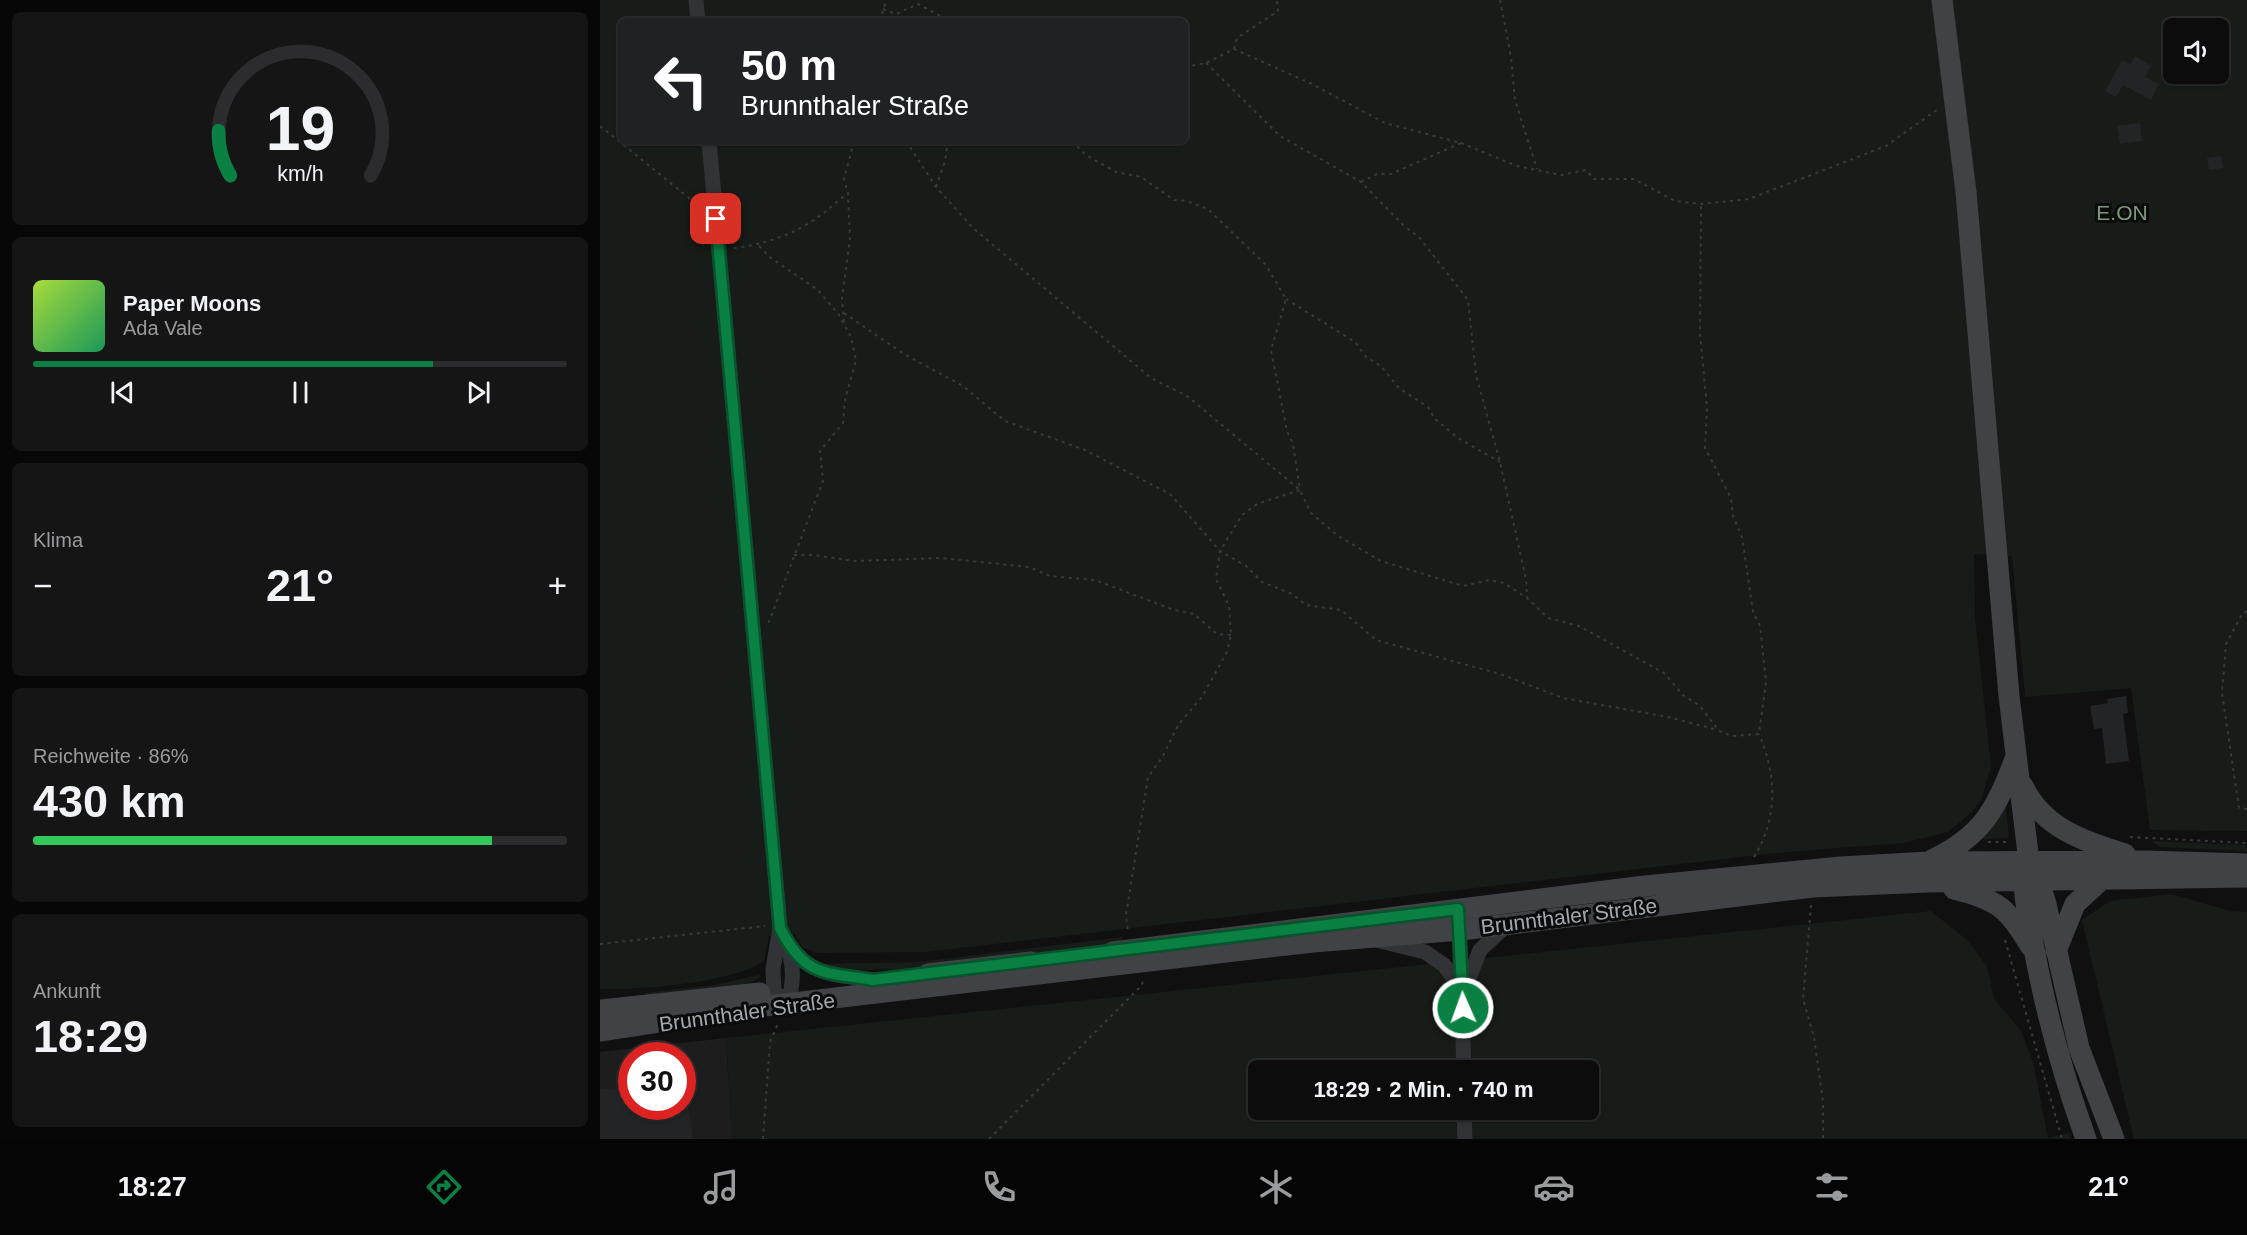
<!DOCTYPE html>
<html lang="de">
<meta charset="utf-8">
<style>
body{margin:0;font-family:Helvetica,sans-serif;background:#151516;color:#f1f3f6;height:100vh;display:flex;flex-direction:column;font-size:22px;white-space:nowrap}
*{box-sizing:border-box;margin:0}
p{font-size:20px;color:#9a9b9d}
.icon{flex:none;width:33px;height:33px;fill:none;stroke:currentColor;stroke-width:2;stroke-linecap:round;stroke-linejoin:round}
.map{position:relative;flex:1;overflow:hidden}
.sheet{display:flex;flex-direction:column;gap:12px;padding:12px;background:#070707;width:600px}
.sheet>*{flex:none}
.banner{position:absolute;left:18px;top:18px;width:570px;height:126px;border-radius:9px;box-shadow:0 2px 4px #0004,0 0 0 2px #2c2c2e;background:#202124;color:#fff;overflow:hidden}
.fabs{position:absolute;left:1563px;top:18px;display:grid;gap:12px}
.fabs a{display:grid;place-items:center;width:66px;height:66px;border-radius:9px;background:#0c0c0d;box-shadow:0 2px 4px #0004,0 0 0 2px #2c2c2e;font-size:30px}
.speed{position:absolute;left:18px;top:1042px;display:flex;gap:12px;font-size:30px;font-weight:700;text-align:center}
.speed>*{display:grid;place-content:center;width:78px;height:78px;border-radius:50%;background:#0c0c0d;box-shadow:0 2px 4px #0004,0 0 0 2px #2c2c2e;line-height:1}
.speed .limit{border:9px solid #d22;background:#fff;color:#111}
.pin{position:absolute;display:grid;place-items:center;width:51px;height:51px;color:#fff;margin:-26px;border-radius:12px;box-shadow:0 3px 9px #0006}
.me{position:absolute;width:66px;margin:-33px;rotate:358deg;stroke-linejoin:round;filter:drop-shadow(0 0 4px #0008)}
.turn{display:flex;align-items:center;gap:21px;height:126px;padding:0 24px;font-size:27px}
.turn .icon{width:78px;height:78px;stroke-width:2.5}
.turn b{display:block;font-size:42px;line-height:51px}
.big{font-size:45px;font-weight:700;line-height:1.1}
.sheet .widget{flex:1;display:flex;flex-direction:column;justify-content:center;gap:9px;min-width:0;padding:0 21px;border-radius:9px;background:#151516}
.sheet .dial{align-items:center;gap:0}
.dial svg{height:156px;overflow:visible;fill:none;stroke:#2c2c2e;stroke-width:7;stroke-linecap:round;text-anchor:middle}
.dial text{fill:#f1f3f6;stroke:none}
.song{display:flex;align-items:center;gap:18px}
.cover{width:72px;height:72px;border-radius:9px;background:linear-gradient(135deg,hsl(80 70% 55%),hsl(150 70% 35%))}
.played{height:6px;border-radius:3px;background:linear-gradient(90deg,#0b8043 75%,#2c2c2e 75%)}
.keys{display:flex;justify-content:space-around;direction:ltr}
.heat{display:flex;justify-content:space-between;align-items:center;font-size:33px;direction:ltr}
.charge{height:9px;border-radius:4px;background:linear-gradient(90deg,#34c759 86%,#2c2c2e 0)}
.trip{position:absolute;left:648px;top:1060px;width:351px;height:60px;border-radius:9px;background:#0c0c0d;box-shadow:0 2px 4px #0004,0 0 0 2px #2c2c2e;font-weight:700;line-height:60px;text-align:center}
.tab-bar{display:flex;height:96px;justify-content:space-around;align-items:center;background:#050505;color:#9a9b9d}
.tab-bar .icon{width:42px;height:42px}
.tab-bar .selected{color:#0b8043}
.tab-bar b{font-size:27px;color:#f1f3f6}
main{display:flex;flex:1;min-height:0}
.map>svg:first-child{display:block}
.built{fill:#1d1d1e;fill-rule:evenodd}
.green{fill:#171c18;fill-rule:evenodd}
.building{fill:#232425}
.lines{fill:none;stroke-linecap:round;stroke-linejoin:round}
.path{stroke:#383a3d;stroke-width:2;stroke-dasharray:3 4.5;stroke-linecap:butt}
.street{stroke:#323336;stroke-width:15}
.secondary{stroke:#404246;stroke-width:21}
.route-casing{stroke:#07532c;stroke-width:15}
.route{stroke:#0b8043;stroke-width:10}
.labels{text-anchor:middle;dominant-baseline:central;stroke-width:6;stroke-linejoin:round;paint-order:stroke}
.park-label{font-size:21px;fill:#7d997d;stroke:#0b0b0c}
.street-label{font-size:21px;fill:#a3a8b0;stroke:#0b0b0c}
</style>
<main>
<section class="sheet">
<div class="widget dial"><svg viewBox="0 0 100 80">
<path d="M14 69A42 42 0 1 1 86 69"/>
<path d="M14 69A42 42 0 0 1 8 46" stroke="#0b8043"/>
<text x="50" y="56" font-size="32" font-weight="700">19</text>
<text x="50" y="72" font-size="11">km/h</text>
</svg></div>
<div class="widget">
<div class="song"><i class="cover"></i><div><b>Paper Moons</b><p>Ada Vale</p></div></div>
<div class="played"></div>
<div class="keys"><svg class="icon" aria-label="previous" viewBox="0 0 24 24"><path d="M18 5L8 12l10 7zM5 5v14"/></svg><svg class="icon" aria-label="pause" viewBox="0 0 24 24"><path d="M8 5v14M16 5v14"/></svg><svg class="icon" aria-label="next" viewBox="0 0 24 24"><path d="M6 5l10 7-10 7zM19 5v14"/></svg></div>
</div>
<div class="widget"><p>Klima</p>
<div class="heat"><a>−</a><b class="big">21°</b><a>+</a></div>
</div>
<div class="widget"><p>Reichweite · 86%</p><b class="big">430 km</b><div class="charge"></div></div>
<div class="widget"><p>Ankunft</p><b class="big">18:29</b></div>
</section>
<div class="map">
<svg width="1647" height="1139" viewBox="0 0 1647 1139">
<rect width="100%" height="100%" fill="#101011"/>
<!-- built -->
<path class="built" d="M126,1038l6,101h-132v-87zM32,1056h50v51h-50z"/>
<!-- green -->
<path class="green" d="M0,0h1647v831l-97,-1 -19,-142 -106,9 -13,-141 -38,-2 1,63 16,150 -10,33 -10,13 -23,19 -45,11 -128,10 -849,99 -108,1 -16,-6 -7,-13 -26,2 -5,25c-32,22 -124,29 -164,28zM21,21h564v120h-564zM1574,28h44v46h-44z
M1405,801l4,37 -29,1z
M1551,841l96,4v6l-87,-4z
M1571,894l59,17 17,1v227h-113l-52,-219 28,-19z
M1331,911l36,29 20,26 7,33 27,32 12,31 15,76 21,-5 2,6h-1339l-6,-101zM658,1071h330v39h-330z
M524,937l-7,8 -204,24 -64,1 -29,-6 98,-2z
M159,975l2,2c-29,18 -81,17 -116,22v-6l69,-8z"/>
<!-- building -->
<path class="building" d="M1535,56l16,10 -6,11 14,7 -8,16 -28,-15 -7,12 -11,-6 17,-31 8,4z
M1540,123l2,18 -22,3 -3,-18z
M1621,156l2,12 -14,2 -2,-12z
M1526,696l2,17 -5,1 6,47 -23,3 -4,-36 -8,1 -4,-23 18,-3 -1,-4z
M0,1089l32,1v17h56l5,32h-93z"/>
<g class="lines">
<!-- path -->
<path class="path" d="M900,0l11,57 4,43 22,69
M283,9l13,5 22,-10 32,17
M280,21l6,-21
M358,21l11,-4 8,4
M634,49l3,-11 41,-27 -1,-11
M606,63l74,73 81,46 43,44 15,11 49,63 8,75 24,87 26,117 1,19
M585,67l21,-4 28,-14 76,34 75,40 76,20 -70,31h-14l-16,8
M0,126l99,80
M306,141l30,46 37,41 178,150 36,18 113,94 11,23 27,23 43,25 82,25 26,-6 15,3 23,15 21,20 31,8 85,47 19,22 17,11 19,25 13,5 27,-2 7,-52 -6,-56 -7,-14 -11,-75 -9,-21 -2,-18 -26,-50 2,-40 -7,-75 1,-129
M472,141l14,14 30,17 25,5 33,23 13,1 21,8 58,56 20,34 -15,51 16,81 6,13 7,46 -43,14 -15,11 -22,36 -4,28 13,27 2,29 -4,17 -25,45 -24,28 -15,31 -15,21 -22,138 2,17
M861,143l56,23 44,9 25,-5 8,9h40l41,22 26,3 48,-5 137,-53 52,-37
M336,187l9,-26 3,-20
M159,246l12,12 47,32 21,25 12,22 5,23 -11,40 -2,23 -23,28 3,30 -56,146
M134,248c29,-3 61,-14 84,-31 11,-7 19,-17 30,-23
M686,299l69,43 11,15 15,9 18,22 29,19 7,12 23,19 42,24
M244,313l60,41 59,32 42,35 80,29 85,44 50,57 26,15 16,16 30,12 14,11 35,5 35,30 124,34 63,24 105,19 50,13
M244,322l-2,-23 8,-61 -2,-44 -4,-15 10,-38
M194,555h19l41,6 88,-3 87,9 21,9 45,4 79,30 20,4 23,20 14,1
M1647,611l-5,3 -16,30 -4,49 17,115 8,1
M1530,837l117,6
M1388,842h21
M1154,857c24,-39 23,-81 5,-123
M1211,905l-8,94 11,38 9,65v37
M1405,940l57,199
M0,944l165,-18
M163,1139l7,-97 9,-21
M389,1139l153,-154 1,-5"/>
<!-- street -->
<path class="street" d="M96,0l2,21
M109,141l71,787 -7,41 1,22 13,13c10,-27 5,-51 -7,-76
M859,921l5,150
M776,940l49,12 19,13 19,26
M189,945c23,32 48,30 84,35
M867,983l13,-33 27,-25
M864,1110l1,29"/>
<!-- secondary -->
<path class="secondary" d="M1342,0l24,192 43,504 20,166 10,19 7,23 33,144 35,91
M1423,786c20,42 60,55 102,68
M1332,860c50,-24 64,-50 83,-101
M1427,868c-6,19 0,39 3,58 12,72 31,144 56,213
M1354,889c45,11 53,19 77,58
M1456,951l19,-47 26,-24
M513,952l532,-66 196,-19 87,-5 218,-1 101,3
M328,974l103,-12
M0,1010l160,-17
M0,1031l149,-23 564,-66 148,-12 352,-43 115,-5 319,-5"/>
</g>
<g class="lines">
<!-- route casing -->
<g class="route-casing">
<path id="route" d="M116,219l64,709c25,49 44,44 93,52l585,-71 5,99"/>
</g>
<!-- route -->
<use href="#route" class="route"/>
</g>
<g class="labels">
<!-- park labels -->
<g class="park-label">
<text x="1522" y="212">E.ON</text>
</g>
<!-- street labels -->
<g class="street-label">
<text transform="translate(969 916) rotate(-7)">Brunnthaler Straße</text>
<text transform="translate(147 1012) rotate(-8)">Brunnthaler Straße</text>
</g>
</g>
</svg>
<div class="fabs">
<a><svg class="icon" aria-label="sound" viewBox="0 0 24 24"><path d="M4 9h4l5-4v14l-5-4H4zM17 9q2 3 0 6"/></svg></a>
</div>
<div class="speed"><div class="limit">30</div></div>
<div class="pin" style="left:116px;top:219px;background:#d93025"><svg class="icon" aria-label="arrive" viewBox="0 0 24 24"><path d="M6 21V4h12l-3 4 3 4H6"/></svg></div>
<svg class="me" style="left:863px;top:1008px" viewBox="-20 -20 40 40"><circle r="17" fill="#0b8043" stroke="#fff" stroke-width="3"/><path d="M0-11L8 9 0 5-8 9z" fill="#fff"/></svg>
<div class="trip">18:29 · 2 Min. · 740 m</div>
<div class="banner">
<div class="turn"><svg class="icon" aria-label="left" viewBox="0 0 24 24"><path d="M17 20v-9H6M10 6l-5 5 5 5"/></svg><div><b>50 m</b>Brunnthaler Straße</div></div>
</div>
</div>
</main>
<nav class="tab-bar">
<b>18:27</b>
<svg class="icon selected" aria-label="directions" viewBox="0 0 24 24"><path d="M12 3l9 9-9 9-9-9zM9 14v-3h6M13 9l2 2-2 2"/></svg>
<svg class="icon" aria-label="music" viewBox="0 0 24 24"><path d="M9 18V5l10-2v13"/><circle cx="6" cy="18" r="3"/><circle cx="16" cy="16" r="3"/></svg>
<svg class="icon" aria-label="phone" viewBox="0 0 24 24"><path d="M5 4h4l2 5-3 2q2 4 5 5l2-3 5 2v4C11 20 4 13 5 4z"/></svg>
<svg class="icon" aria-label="climate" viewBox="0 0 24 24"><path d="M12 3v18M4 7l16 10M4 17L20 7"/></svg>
<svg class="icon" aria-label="car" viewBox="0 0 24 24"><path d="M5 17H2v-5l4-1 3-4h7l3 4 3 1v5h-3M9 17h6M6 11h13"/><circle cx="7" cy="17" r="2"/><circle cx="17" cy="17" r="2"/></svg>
<svg class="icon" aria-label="filters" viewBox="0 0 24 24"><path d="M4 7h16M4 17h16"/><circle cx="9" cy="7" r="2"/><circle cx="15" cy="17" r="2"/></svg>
<b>21°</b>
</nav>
